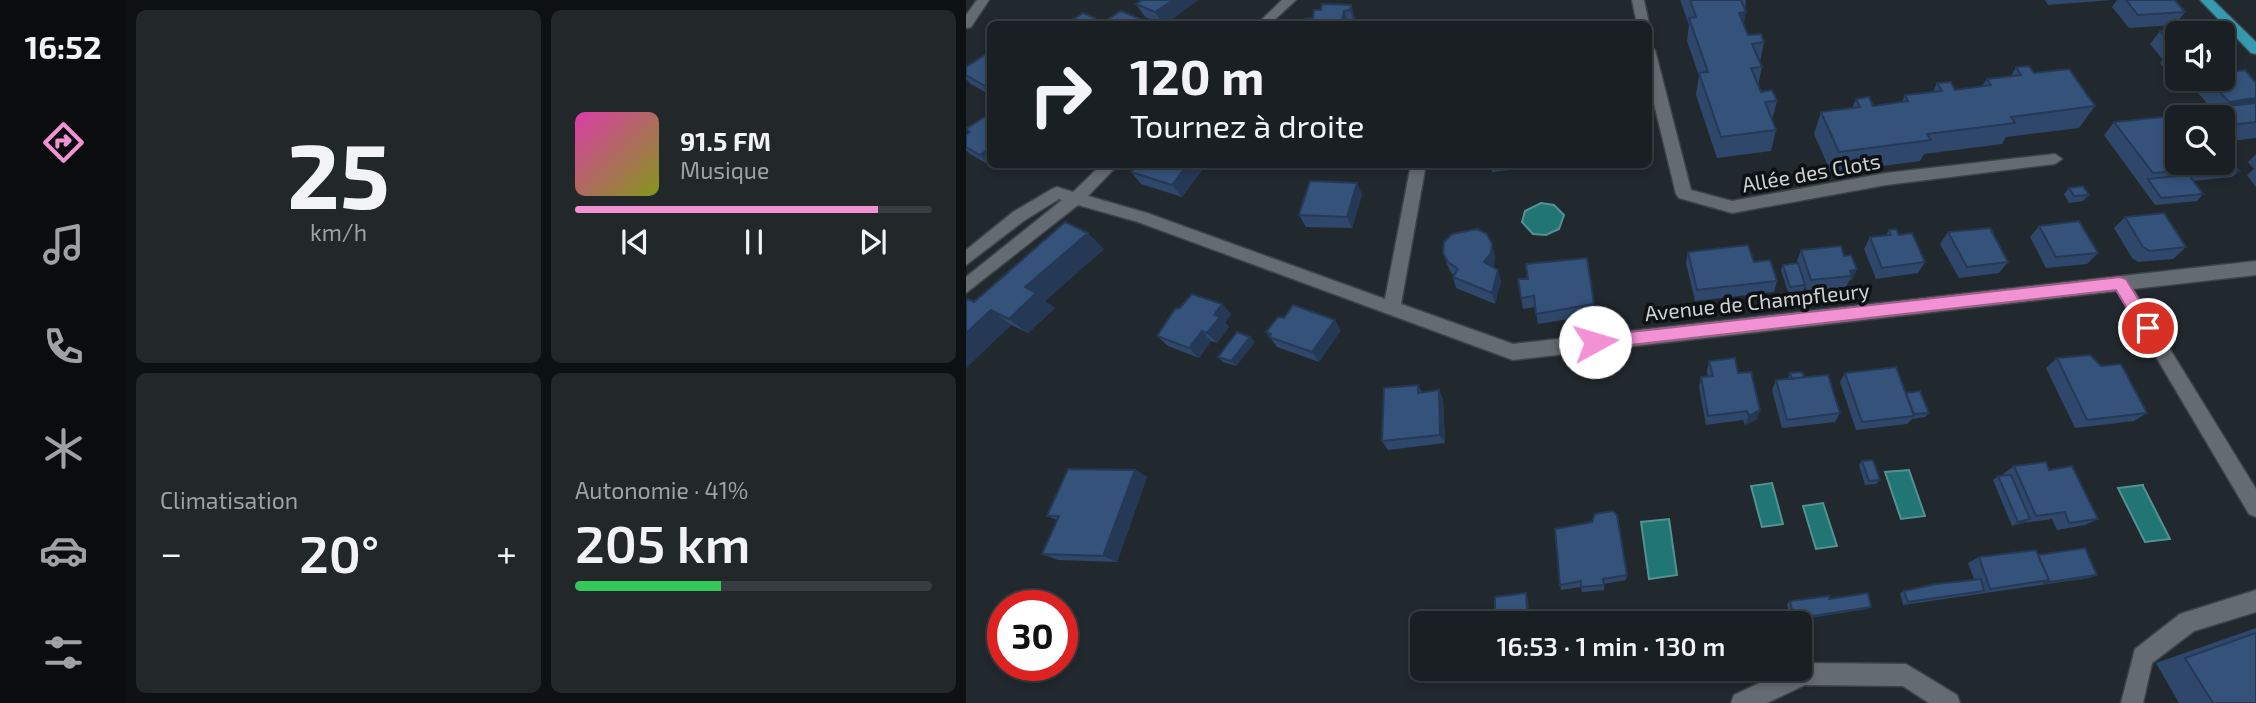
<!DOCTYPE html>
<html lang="fr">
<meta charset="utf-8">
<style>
body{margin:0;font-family:"Exo 2",sans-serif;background:#22272a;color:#f1f3f6;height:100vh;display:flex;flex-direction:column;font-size:26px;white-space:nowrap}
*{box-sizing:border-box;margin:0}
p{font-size:23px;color:#9fa2a5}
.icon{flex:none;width:38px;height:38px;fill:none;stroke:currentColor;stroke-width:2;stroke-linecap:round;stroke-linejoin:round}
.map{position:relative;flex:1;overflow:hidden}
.panel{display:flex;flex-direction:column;gap:10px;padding:10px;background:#0e1113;width:840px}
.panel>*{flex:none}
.guide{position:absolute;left:21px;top:21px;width:665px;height:147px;border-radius:10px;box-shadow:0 4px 10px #0003,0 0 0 2px #373d40;background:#191f22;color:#f1f3f6;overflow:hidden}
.controls{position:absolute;left:1199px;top:21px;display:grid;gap:14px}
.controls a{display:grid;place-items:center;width:70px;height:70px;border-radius:10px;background:#191f22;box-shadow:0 4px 10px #0003,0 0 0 2px #373d40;font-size:35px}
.speed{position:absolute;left:21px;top:590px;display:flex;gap:14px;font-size:35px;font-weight:700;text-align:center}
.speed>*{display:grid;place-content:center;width:91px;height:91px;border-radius:50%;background:#191f22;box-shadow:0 4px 10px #0003,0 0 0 2px #373d40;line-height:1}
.speed .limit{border:10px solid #d22;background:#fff;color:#111}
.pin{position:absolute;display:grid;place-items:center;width:60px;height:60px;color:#fff;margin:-30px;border:4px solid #fff;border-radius:50%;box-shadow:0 2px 7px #0007}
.me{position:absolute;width:77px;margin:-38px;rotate:84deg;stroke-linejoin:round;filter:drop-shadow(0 0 5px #0008)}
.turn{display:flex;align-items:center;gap:24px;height:147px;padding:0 28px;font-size:32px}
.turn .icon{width:91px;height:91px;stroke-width:2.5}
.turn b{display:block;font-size:49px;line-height:60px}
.big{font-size:52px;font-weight:600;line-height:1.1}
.panel .card{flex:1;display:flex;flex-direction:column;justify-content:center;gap:10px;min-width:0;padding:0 24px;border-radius:10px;background:#22272a}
.panel .dial{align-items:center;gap:0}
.dial b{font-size:91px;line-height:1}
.song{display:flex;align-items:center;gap:21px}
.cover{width:84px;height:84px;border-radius:10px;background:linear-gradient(135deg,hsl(320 70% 55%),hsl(70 70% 35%))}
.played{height:7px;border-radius:4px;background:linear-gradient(90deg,#f391d5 85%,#373d40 85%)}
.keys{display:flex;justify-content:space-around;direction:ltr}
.heat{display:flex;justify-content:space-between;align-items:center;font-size:38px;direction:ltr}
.charge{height:10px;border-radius:5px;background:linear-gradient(90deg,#34c759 41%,#373d40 0)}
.panel .tiles{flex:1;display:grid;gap:10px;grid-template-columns:repeat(2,1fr)}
.trip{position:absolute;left:444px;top:611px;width:402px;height:70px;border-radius:10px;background:#191f22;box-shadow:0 4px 10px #0003,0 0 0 2px #373d40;font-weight:600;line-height:70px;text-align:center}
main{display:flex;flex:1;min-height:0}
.menu{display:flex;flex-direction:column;width:126px;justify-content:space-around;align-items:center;background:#0a0c0e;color:#9fa2a5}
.menu .icon{width:49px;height:49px}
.menu .selected{color:#f391d5}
.menu b{font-size:32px;color:#f1f3f6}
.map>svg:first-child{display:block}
.water{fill:#217575;stroke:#559192;stroke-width:2}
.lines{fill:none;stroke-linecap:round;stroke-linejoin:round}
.minor-casing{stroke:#3d4448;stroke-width:3}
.major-casing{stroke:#3d4448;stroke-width:3}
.minor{fill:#646c72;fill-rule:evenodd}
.major{fill:#359ab0;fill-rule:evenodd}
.wall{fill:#2e476a}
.shaded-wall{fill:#253956}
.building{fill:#35527b;stroke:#253956;stroke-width:2}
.route{fill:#f391d5;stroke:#9e5e8a;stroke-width:2}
.labels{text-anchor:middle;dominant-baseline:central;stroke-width:7;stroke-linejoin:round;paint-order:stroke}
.street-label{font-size:21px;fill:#cdd2d5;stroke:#0e1113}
</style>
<main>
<nav class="menu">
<b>16:52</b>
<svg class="icon selected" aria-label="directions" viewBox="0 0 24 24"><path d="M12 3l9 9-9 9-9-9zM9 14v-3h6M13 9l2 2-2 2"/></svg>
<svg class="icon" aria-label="music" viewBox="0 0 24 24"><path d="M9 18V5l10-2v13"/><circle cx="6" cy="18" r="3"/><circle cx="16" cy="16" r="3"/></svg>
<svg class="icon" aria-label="phone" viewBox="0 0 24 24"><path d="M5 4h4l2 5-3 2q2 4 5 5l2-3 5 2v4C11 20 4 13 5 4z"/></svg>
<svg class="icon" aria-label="climate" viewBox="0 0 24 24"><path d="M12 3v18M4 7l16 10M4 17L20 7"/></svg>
<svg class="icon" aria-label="car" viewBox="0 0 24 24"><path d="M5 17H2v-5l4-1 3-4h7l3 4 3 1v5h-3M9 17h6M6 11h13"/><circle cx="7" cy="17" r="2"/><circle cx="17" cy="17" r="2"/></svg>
<svg class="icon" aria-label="filters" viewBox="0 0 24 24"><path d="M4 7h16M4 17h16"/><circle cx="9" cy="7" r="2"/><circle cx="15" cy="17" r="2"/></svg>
</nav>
<section class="panel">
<div class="tiles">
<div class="card dial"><b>25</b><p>km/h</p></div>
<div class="card">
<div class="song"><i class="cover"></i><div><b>91.5 FM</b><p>Musique</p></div></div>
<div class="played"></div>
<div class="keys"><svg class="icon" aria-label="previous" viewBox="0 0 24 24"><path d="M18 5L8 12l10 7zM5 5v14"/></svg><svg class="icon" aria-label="pause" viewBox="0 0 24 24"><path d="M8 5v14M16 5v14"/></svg><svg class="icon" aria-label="next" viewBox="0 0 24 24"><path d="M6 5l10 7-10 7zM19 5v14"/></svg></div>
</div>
<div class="card"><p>Climatisation</p>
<div class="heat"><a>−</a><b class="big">20°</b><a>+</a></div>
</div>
<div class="card"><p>Autonomie · 41%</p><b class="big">205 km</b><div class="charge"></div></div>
</div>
</section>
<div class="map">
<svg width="1290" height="703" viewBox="0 0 1290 703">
<rect width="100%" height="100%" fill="#21292e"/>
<!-- water -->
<path class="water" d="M575,203l13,2 10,10 -5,14 -13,6 -13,-1 -11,-12 3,-11z
M943,470l16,46 -24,3 -16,-47z
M806,483l11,41 -21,3 -11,-41z
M1177,485v1l27,53 -25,3 -27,-54z
M857,503l14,43 -21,3 -13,-43z
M703,519l8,56 -28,4 -8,-57z"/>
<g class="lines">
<!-- minor casing -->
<g class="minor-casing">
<path id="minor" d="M11,0h12l-18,27 -5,1v-13z
M316,0h14l-26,24h-13z
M666,0h12l5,24 -1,1 -11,-1z
M682,46l7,4 36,140 41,11 154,-28 169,-19 7,5 -7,5 -169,21 -154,28 -53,-15 -3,-4 -28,-115z
M136,164h17l-31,32 59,17 238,86 26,-135h15l-25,140 112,40 743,-83v14l-123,14 123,200v28l-7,-3 -132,-223 -604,69 -375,-138 -60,-17 -112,88v-16l96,-77 -3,-1 -34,21 -59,45v-15l47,-38 39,-23 5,-2 16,5z
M1290,590v22l-62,19 -42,32 -9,40h-22l14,-54 45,-35z
M838,663l102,1 51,31 3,8h-31l-26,-17 -98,-1 -38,18h-36l3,-8 57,-27h10z"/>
</g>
<!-- major casing -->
<g class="major-casing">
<path id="major" d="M1234,0h13l43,42v12l-5,-1z"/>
</g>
<!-- minor -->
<use href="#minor" class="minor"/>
<!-- major -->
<use href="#major" class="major"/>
</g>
<!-- wall -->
<path class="wall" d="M174,0h58l-33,24h-4l-16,-7 -9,-13 5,-3z
M714,0h66l-2,24 4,11 16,7 -4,20 2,5 -4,18 3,7 16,9 -5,19 4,10 -5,21 -54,7 -21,-63 3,-19 -12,-35 2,-16z
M1079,0h67l-64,5z
M1151,0h42l26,12 -10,13 -46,3 -17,-21z
M385,5l4,14 -1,4 -5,1h-45l9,-6 8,-8z
M1194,31l17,2v38l-10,1 -7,-9 3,-3 -13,-16z
M1256,48l7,7 -7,7z
M24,55v40l-19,-11 -5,-5v-12z
M1050,67l18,6 61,33 -16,22 -73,9 -4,7 -78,10 -4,7 -89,12 -17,-39 7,-22 31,-4 4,-9 17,7 29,-4 3,-7 28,-3 4,-9 18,7 27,-4 5,-7 24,-3z
M1236,79h20l34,4v55l-34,4v-25h-45v29h-4l15,21 51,4 -7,6 -39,4 10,13 -6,7 -42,4 -51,-70 10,-13 88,-9 5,-5h4l-17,-20z
M23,114l1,50h7l-4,3 -23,-13 -4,-4v-15l3,-2 -3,-4z
M1290,154v33l-9,-12 7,-6 -6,-7z
M173,164h65l1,2 -23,31 -41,-13 -10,-12z
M525,164h73l-72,8z
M391,183l5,12 -10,33 -46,-1 -7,-12z
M1103,188l20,7 -6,6 -14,2 -5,-9z
M1159,217l61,30 -13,12 -35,3 -6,-4 -18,-30z
M1073,226l59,27 -11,11 -41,4 -16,-31z
M923,230l10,4 26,28 -7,11 -42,6 -12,-30 6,-12 16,-2z
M982,232l60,30 -9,11 -40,5 -19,-34z
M138,249l-59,52 10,7 -27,25 -17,-8 -45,43v-67l8,1z
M835,250l43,6 7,-1 1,25 -3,1 -3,6 -39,4 -2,-5 -2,5 -15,1 -7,-22 2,-5 15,-2 -1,-2z
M722,252l89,29 -3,11 -79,9 -9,-38z
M477,253l52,2 -1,10 -2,2 9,14 -6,23 -39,-16 -3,-11 1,-2 -3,-2 -4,-9z
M552,279l76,25v11l-56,9 -3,-17 -12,2z
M256,304l9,10 -6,9 4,4 -12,16 -6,-2 -12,17 -31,-12 -11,-10z
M375,330l-22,32 -42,-15 -11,-15z
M289,342l-19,24 -13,-4 -5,-5z
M1091,358l90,55 -13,8 -59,7 -29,-60z
M743,361l29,12 19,46 -12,6 -2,-5 -37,5 -7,-38 2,-10h7l-1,-6z
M824,373l14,4 36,36 -5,9 -53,6 -10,-38 4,-10 12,-1z
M879,373l61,20 23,20 -4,4 -13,2 -5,5 -51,6 -16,-48z
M452,385l4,8 17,-3 4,9 2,44 -57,7 -6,-9z
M896,461l18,19 -4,4 -11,1 -6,-20z
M1048,466l35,4 49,49 -13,6 -28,5 -5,-11 -28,4 -12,3 -19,-46 5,-4h6l-1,-2z
M169,470l12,7 -30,85 -59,-2 -16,-6 15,-34 -10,-4z
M589,529l72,46 -1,5 -22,4v6l-22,2 -1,-5 -20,3 -1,-5z
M1072,555l59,20 -8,3 -186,27 -3,-12 4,-2 70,-12 -6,-16 11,-6z
M863,599l42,8 -4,2 -76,12 -4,-17 3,-3z
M1290,628v75h-77l-23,-40z"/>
<!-- shaded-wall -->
<path class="shaded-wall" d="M207,0h25l-33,24h-2l-8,-12z
M385,5l4,14 -1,4 -4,-13z
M378,11l5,13h-8z
M780,12l-4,22 -3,-21z
M129,18l5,6h-15z
M1290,98v10l-39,7 12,-13z
M24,148v16h7l-4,3 -13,-12z
M222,164h16l1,2 -23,31 -10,-12z
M391,183l5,12 -10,33 -5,-11z
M122,233l16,16 -59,52 10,7 -27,25 -19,-14 16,-32z
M526,244l3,11 -1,10 -7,9 -3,-12z
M891,269l-5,11 -3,1 3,-5 -2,-5z
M532,270l3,11 -6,23 -3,-11z
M256,304l9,10 -6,9 4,4 -12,16 -10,-10 7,-18z
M25,310l20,15 -45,43v-35z
M369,320l6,10 -22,32 -7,-10z
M236,331l9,10 -12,17 -10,-10z
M284,337l5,5 -19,24 -5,-5z
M473,390l4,9 2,44 -5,-8z
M794,410l-3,9 -12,6 4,-9z
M169,470l12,7 -30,85 -14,-6z
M1064,519l-6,4 -12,3 6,-4z
M560,593l2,5 2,25h-2z"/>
<!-- building -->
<path class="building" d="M176,0h31l-18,12 -19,-8z
M724,0h51l5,12 -7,1 9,22 13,-1 3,8 -12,2 10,23 -11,1 10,24 11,-2 5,11 -12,1 11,28 -55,7 -22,-64 9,-1 -19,-54 7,-1z
M1160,0h49l10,12 -47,3z
M356,4l29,1 -1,5 -6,1 -3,13h-37l1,-5 8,-1 1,-8h7z
M155,11l24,10 -5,3h-39z
M117,13l12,5 -10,6h-19z
M1238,27l6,6h-33v26l-7,-9h6l-16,-19z
M1256,48l7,7 -7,1z
M22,53l2,2v34l-24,-14v-8z
M1063,66l5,7 35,-4 26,37 -84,11 4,6 -88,11 4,6 -92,12 -18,-40 39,-5 -4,-8 13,-2 4,9 35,-5 -3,-6 37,-4 -5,-8 14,-1 4,8 36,-5 -4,-6 34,-4 -5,-8z
M1279,70l11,13v15l-27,4 -21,-23h14v-6z
M1290,103v19l-34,4v-9h-7l-8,-9z
M1236,113l3,4h-28v18l-12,1 12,16v11h8l5,7 -37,3 -39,-51z
M23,114l1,1v33l-10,7 -14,-8v-12l4,-3 -4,-3z
M1265,162l8,9 -50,4 -2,-2 3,-3 -2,-3z
M173,164h49l-16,21 -41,-13z
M1223,175l14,19 -42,4 -13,-19z
M344,181l47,2 -10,34 -48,-2z
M1117,186l6,9 -15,1 -5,-8z
M1198,213l22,34 -36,4 -7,-4 -18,-30z
M1113,221l19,32 -42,4 -17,-31z
M99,222l23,11 -63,54 11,6 -27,26 -18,-9 -25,23v-32l2,-2 6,3z
M1024,228l18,34 -41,5 -19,-35z
M511,229l10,5 5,10 -1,9 -7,9 14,8 -6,23 -39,-16 5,-8 -10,-7 -5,-9 1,-11 8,-8z
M930,229l3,6 13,-2 13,29 -43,6 -12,-31 21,-2 -2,-5z
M782,245l6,17 16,-2 7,21 -80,9 -9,-38z
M875,246l3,10 7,-1 6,14 -7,2 2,5 -41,4 -10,-30z
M621,258l7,46 -58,10 -2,-18 -13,2 -3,-19h10l-2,-15z
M832,263l7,22 -15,2 -7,-22z
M226,294l30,10 -8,11 6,2 -13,16 -5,-2 -13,17 -32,-12 18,-27 5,-1z
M327,305l42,15 -23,32 -43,-15 2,-3 -5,-2 12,-15 6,1z
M271,332l13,5 -19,24 -13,-4z
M1124,355l11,11 20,-2 26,49 -60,7 -30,-62z
M769,358l3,15 13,-1 9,38 -11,6 -2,-5 -39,5 -7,-39 12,-1 -4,-15z
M930,367l18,49 -52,6 -17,-49z
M836,372l2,5 -12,2 -2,-6z
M862,375l12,38 -53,7 -11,-40z
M452,385v8l21,-3 1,45 -58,6 2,-53z
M954,391l9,22 -15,1 -8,-21z
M907,460l7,20 -11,1 -7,-20z
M1080,462l3,8 23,-4 26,53 -29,4 -4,-11 -29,4 -22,-50z
M102,469l67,1 -32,86 -61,-2 17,-38h-12z
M1045,475l19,44 -12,3 -20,-46z
M647,511l4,4 10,60 -24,4 1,6 -23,2v-6l-21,4 -5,-56 37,-7 3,-8z
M1119,548l12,27 -54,8 6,-3 -11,-25z
M1070,550l13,30 -59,9 -11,-32z
M1015,579l3,12 -76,11 -4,-11 32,-7z
M560,593l2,30h-33v-26z
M902,593l3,14 -77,12 -4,-18 39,-5v3z
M1290,633v70h-43l-28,-45z"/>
<!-- route -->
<path class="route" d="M1154,277l6,2 27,44v10h-11l-26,-43 -521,59 -7,-7 7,-6z"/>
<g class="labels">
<!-- street labels -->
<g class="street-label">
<text transform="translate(845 172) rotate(-10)">Allée des Clots</text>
<text transform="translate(791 301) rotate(-6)">Avenue de Champfleury</text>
</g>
</g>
</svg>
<div class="controls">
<a><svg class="icon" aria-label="sound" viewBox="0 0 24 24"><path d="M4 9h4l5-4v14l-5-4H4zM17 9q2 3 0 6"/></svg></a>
<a><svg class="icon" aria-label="search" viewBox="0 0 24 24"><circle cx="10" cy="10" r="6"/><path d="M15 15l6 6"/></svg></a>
</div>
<div class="speed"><div class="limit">30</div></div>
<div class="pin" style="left:1182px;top:328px;background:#d93025"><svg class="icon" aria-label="arrive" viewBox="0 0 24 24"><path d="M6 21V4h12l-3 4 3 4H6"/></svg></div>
<svg class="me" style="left:629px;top:342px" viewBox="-20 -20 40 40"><circle r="19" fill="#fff"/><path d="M0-13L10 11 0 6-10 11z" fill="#f391d5"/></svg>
<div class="trip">16:53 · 1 min · 130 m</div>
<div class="guide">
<div class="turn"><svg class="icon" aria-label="right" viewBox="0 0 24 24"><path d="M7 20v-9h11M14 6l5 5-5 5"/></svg><div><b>120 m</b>Tournez à droite</div></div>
</div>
</div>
</main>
